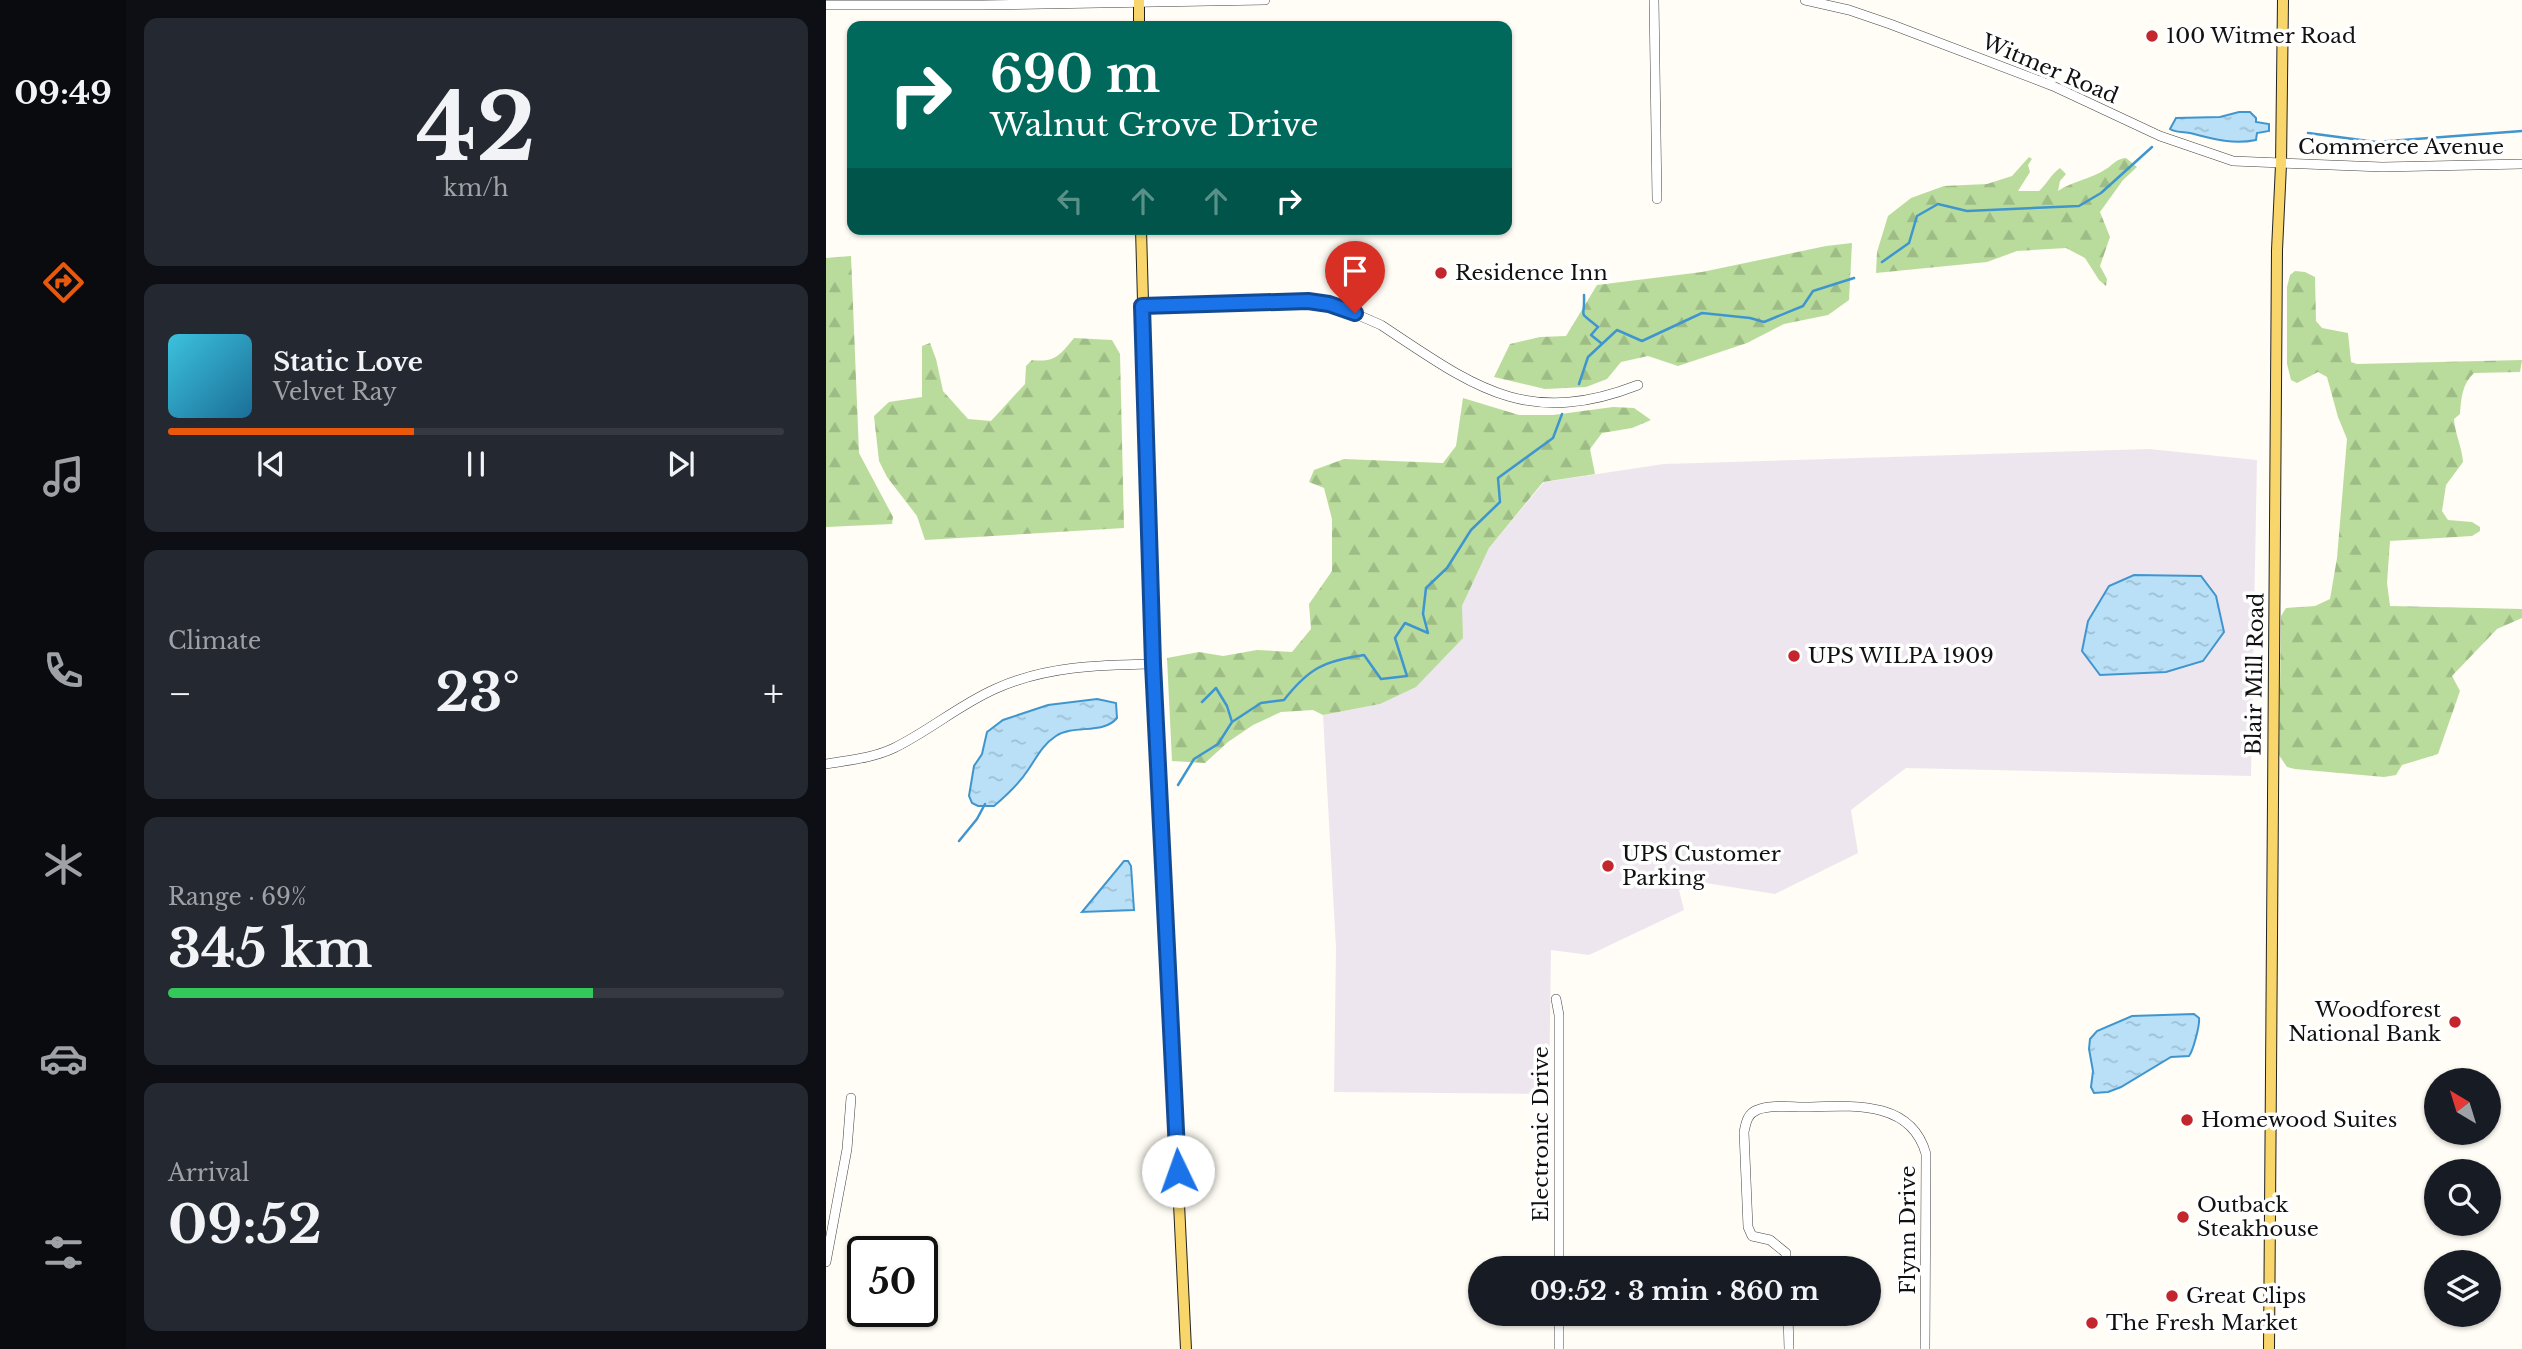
<!DOCTYPE html>
<meta charset="utf-8">
<style>
body{margin:0;font-family:"Libre Baskerville",serif;background:#242831;color:#f1f3f6;height:100vh;display:flex;flex-direction:column;font-size:26px;white-space:nowrap}
*{box-sizing:border-box;margin:0}
p{font-size:23px;color:#9ea1a6}
.icon{flex:none;width:38px;height:38px;fill:none;stroke:currentColor;stroke-width:2;stroke-linecap:round;stroke-linejoin:round}
.map{position:relative;flex:1;overflow:hidden}
.drawer{display:flex;flex-direction:column;gap:18px;padding:18px;background:#0d0f14;width:700px}
.drawer>*{flex:none}
.guide{position:absolute;left:21px;top:21px;width:665px;height:214px;border-radius:14px;box-shadow:0 2px 5px #0004;background:#00695c;color:#fff;overflow:hidden}
.needle{width:46px;rotate:322deg}
.buttons{position:absolute;left:1598px;top:1068px;display:grid;gap:14px}
.buttons a{display:grid;place-items:center;width:77px;height:77px;border-radius:50%;background:#171b24;box-shadow:0 2px 5px #0004;font-size:35px}
.speed{position:absolute;left:21px;top:1236px;display:flex;gap:14px;font-size:35px;font-weight:700;text-align:center}
.speed>*{display:grid;place-content:center;width:91px;height:91px;border-radius:50%;background:#171b24;box-shadow:0 2px 5px #0004;line-height:1}
.speed .limit{border:4px solid #111;border-radius:10px;background:#fff;color:#111}
.pin{position:absolute;display:grid;place-items:center;width:60px;height:60px;color:#fff;margin:-72px -30px;border-radius:50% 50% 50% 0;rotate:-45deg;box-shadow:0 0 7px #0007}
.pin .icon{rotate:45deg}
.me{position:absolute;width:77px;margin:-38px;rotate:357deg;stroke-linejoin:round;filter:drop-shadow(0 0 5px #0008)}
.turn{display:flex;align-items:center;gap:24px;height:147px;padding:0 28px;font-size:32px}
.turn .icon{width:91px;height:91px;stroke-width:2.5}
.turn b{display:block;font-size:49px;line-height:60px}
.lanes{display:flex;align-items:center;height:66px;padding:0 28px;background:#0003;justify-content:center;gap:35px;direction:ltr}
.lanes .off{opacity:.35}
.big{font-size:52px;font-weight:700;line-height:1.1}
.drawer .card{flex:1;display:flex;flex-direction:column;justify-content:center;gap:10px;min-width:0;padding:0 24px;border-radius:14px;background:#242831}
.drawer .dial{align-items:center;gap:0}
.dial b{font-size:91px;line-height:1}
.song{display:flex;align-items:center;gap:21px}
.cover{width:84px;height:84px;border-radius:10px;background:linear-gradient(135deg,hsl(190 70% 55%),hsl(200 70% 35%))}
.played{height:7px;border-radius:4px;background:linear-gradient(90deg,#ea580c 40%,#363941 40%)}
.keys{display:flex;justify-content:space-around;direction:ltr}
.heat{display:flex;justify-content:space-between;align-items:center;font-size:38px;direction:ltr}
.charge{height:10px;border-radius:5px;background:linear-gradient(90deg,#34c759 69%,#363941 0)}
.trip{position:absolute;left:642px;top:1256px;width:413px;height:70px;border-radius:35px;background:#171b24;box-shadow:0 2px 5px #0004;font-weight:700;line-height:70px;text-align:center}
main{display:flex;flex:1;min-height:0}
.tab-bar{display:flex;flex-direction:column;width:126px;justify-content:space-around;align-items:center;background:#090b0e;color:#9ea1a6}
.tab-bar .icon{width:49px;height:49px}
.tab-bar .active{color:#ea580c}
.tab-bar b{font-size:32px;color:#f1f3f6}
.map>svg:first-child{display:block}
.industrial{fill:#eee6ef}
.forest{fill:url(#forest-firs)}
.water{fill:url(#water-ripples);stroke:#3f96cf;stroke-width:2}
.lines{fill:none;stroke-linecap:round;stroke-linejoin:round}
.stream{stroke:#3f96cf;stroke-width:2.5}
.minor-casing{stroke:#444;stroke-width:10}
.major-casing{stroke:#222;stroke-width:12}
.minor{stroke:#fff;stroke-width:9}
.major{stroke:#f9d66b;stroke-width:10}
.route-casing{stroke:#114b97;stroke-width:18}
.route{stroke:#1a73e8;stroke-width:12}
.poi-dot{fill:#c4262e;stroke:#fff;stroke-width:2.5}
.labels{text-anchor:middle;dominant-baseline:central;stroke-width:7;stroke-linejoin:round;paint-order:stroke}
.poi-label{font-size:21px;fill:#111;stroke:#fff;text-anchor:start}
.street-label{font-size:21px;fill:#111;stroke:#fff}
</style>
<main>
<nav class="tab-bar">
<b>09:49</b>
<svg class="icon active" aria-label="directions" viewBox="0 0 24 24"><path d="M12 3l9 9-9 9-9-9zM9 14v-3h6M13 9l2 2-2 2"/></svg>
<svg class="icon" aria-label="music" viewBox="0 0 24 24"><path d="M9 18V5l10-2v13"/><circle cx="6" cy="18" r="3"/><circle cx="16" cy="16" r="3"/></svg>
<svg class="icon" aria-label="phone" viewBox="0 0 24 24"><path d="M5 4h4l2 5-3 2q2 4 5 5l2-3 5 2v4C11 20 4 13 5 4z"/></svg>
<svg class="icon" aria-label="climate" viewBox="0 0 24 24"><path d="M12 3v18M4 7l16 10M4 17L20 7"/></svg>
<svg class="icon" aria-label="car" viewBox="0 0 24 24"><path d="M5 17H2v-5l4-1 3-4h7l3 4 3 1v5h-3M9 17h6M6 11h13"/><circle cx="7" cy="17" r="2"/><circle cx="17" cy="17" r="2"/></svg>
<svg class="icon" aria-label="filters" viewBox="0 0 24 24"><path d="M4 7h16M4 17h16"/><circle cx="9" cy="7" r="2"/><circle cx="15" cy="17" r="2"/></svg>
</nav>
<section class="drawer">
<div class="card dial"><b>42</b><p>km/h</p></div>
<div class="card">
<div class="song"><i class="cover"></i><div><b>Static Love</b><p>Velvet Ray</p></div></div>
<div class="played"></div>
<div class="keys"><svg class="icon" aria-label="previous" viewBox="0 0 24 24"><path d="M18 5L8 12l10 7zM5 5v14"/></svg><svg class="icon" aria-label="pause" viewBox="0 0 24 24"><path d="M8 5v14M16 5v14"/></svg><svg class="icon" aria-label="next" viewBox="0 0 24 24"><path d="M6 5l10 7-10 7zM19 5v14"/></svg></div>
</div>
<div class="card"><p>Climate</p>
<div class="heat"><a>−</a><b class="big">23°</b><a>+</a></div>
</div>
<div class="card"><p>Range · 69%</p><b class="big">345 km</b><div class="charge"></div></div>
<div class="card"><p>Arrival</p><b class="big">09:52</b></div>
</section>
<div class="map">
<svg width="1696" height="1349" viewBox="0 0 1696 1349">
<defs>
<pattern id="forest-firs" width="22" height="20" patternUnits="userSpaceOnUse" patternTransform="scale(1.75)"><rect width="22" height="20" fill="#b9dc9c"/><path d="M5 1l3.5 6h-7zM16 11l3.5 6h-7z" fill="#9ebc85"/></pattern>
<pattern id="water-ripples" width="26" height="14" patternUnits="userSpaceOnUse" patternTransform="scale(1.75)"><rect width="26" height="14" fill="#b9e0f7"/><path d="M2 4q2-2 4 0t4 0M15 11q2-2 4 0t4 0" fill="none" stroke="#9ebfd3"/></pattern>
</defs>
<rect width="100%" height="100%" fill="#fffdf5"/>
<!-- industrial -->
<path class="industrial" d="M1323,449l108,11 -6,316 -345,-8 -55,42 7,43 -83,41 -82,-13 -14,9 5,20 -95,45 -38,-5 -2,144 -215,-2 2,-144 -13,-233 57,-11 82,-98 27,-58 55,-66 120,-18z"/>
<!-- forest -->
<path class="forest" d="M1203,157l3,2 -4,6 2,7 -12,19h21c8,-7 12,-17 21,-23l6,6 -6,7 -2,10c15,-10 33,-12 48,-22 8,-5 10,-10 20,-11l11,9 -14,13 -23,32 10,25 -10,29 7,13 -1,7 -7,-6 -14,-22 -19,-10 -49,3 -30,11 -111,11 1,-21 11,-36 23,-18 33,-12 43,-2 25,-8z
M1026,243l-3,57 -21,15 -44,9 -37,19 -69,23 -30,-10 -27,6 -14,17 -21,8 -41,2 -51,-12 16,-33 30,-7 26,-1 31,-51 105,-13 124,-26z
M25,256l8,197 34,64 -1,7 -66,3v-269z
M1469,271l10,1 10,5 1,44 6,7 26,5 3,29 6,2 165,-4 -2,12 -46,1c-12,11 -13,26 -14,41l-6,5c1,15 8,28 9,43l-17,23 -4,26 6,9 24,2 8,5v4l-8,5 -82,5 -3,42 3,23 132,3v9l-25,11 -45,47 8,15 -22,63 -36,11 -6,10 -12,2 -89,-8 -8,-2 -8,-12 2,-139 5,-8 29,-2 15,-7 7,-41 10,-119 -9,-22 -11,-40 -9,-5 -21,11 -6,-3 -4,-16v-77l3,-12z
M248,338l38,2 8,14 4,174 -199,12 -8,-24 -30,-39 -8,-16 -5,-45 15,-14 33,-5v-51l8,-3 6,16 7,32 25,28 23,2 34,-37 1,-18 6,-6c23,3 28,-5 42,-22z
M637,398l56,17h34l60,-8 21,1 17,12 -19,8 -30,5 -12,16 5,25 -52,8 -54,66 -27,58 1,32 -47,49 -36,17 -57,11 -10,-5 -32,2 -28,13 -25,17 -23,21 -33,-2 -5,-103 32,-6 24,4 34,-6 35,2 19,-23 -2,-25 23,-33v-52l-8,-31 -15,-6 5,-12 30,-11 99,4 13,-17z"/>
<!-- water -->
<path class="water" d="M1413,112h11l6,6v4l13,2v7l-12,2 -1,7c-24,5 -42,-1 -66,-7 -8,-2 -14,0 -20,-4l6,-11 44,-1z
M1308,575l67,1 15,20 8,36 -21,29 -37,11 -66,3 -18,-24 6,-30 21,-35z
M271,699l19,4 1,15c-14,17 -43,6 -61,18 -14,9 -19,21 -28,34 -9,14 -21,25 -34,36h-16l-6,-3 -3,-7 5,-30 8,-12 5,-22 16,-12 45,-15z
M298,861h4l3,5 3,44 -52,2z
M1368,1014l5,4c1,7 -6,33 -10,38l-18,1 -50,30 -13,5 -14,1 -3,-6 2,-16 -4,-22 1,-10 7,-8 35,-15z"/>
<g class="lines">
<!-- stream -->
<path class="stream" d="M1482,133l68,9 146,-11
M1056,262l27,-19 8,-27 21,-12 29,7 112,-5 22,-13 51,-46
M758,295c1,27 -7,14 14,32l-7,8 10,8
M753,384l9,-27 29,-27 25,11 60,-28 48,5 14,4 39,-16 10,-15 41,-13
M376,702l14,-14 11,18 5,16 29,-19 23,-3c25,-32 40,-39 80,-45l17,24 26,-3 -12,-38 10,-15 23,10 -5,-19 3,-26 21,-20 24,-38 29,-28 -2,-24 55,-40 9,-24
M352,785l16,-26 24,-15 14,-22
M133,841l18,-22 8,-15"/>
<!-- minor casing -->
<g class="minor-casing">
<path id="minor" d="M828,0l3,199
M979,0l44,10 41,14 163,62 107,50 73,25 149,6 140,-3
M0,5h157l282,-5
M316,306l166,-5 34,7 39,17c91,60 144,104 257,60
M0,764c23,-4 47,-6 68,-16 35,-17 65,-43 101,-59 50,-23 104,-24 158,-25
M730,999l3,16v254
M0,1262l21,-113 4,-51
M960,1269v-16l-16,-13 -18,-4 -4,-9 -4,-95c2,-9 3,-18 13,-22 13,-6 35,-3 49,-3 44,-1 105,-8 120,47l-1,195
M962,1314l1,35
M733,1349v-35"/>
</g>
<!-- major casing -->
<g class="major-casing">
<path id="major" d="M313,0v26
M315,229l12,435 33,685
M1443,1349l8,-1099 4,-85 2,-165"/>
</g>
<!-- minor -->
<use href="#minor" class="minor"/>
<!-- major -->
<use href="#major" class="major"/>
</g>
<g class="lines">
<!-- route casing -->
<g class="route-casing">
<path id="route" d="M352,1171l-25,-507 -11,-358 166,-5 21,3 26,9"/>
</g>
<!-- route -->
<use href="#route" class="route"/>
</g>
<!-- markers -->
<g class="poi-dot">
<circle cx="1326" cy="36" r="7"/>
<circle cx="615" cy="273" r="7"/>
<circle cx="968" cy="656" r="7"/>
<circle cx="782" cy="866" r="7"/>
<circle cx="1629" cy="1022" r="7"/>
<circle cx="1361" cy="1120" r="7"/>
<circle cx="1357" cy="1217" r="7"/>
<circle cx="1346" cy="1296" r="7"/>
<circle cx="1266" cy="1323" r="7"/>
</g>
<g class="labels">
<!-- poi labels -->
<g class="poi-label">
<text x="1340" y="36">100 Witmer Road</text>
<text x="629" y="273">Residence Inn</text>
<text x="982" y="656">UPS WILPA 1909</text>
<text x="796" y="854">UPS Customer<tspan x="796" dy="24">Parking</tspan></text>
<text x="1615" y="1010" text-anchor="end">Woodforest<tspan x="1615" dy="24">National Bank</tspan></text>
<text x="1375" y="1120">Homewood Suites</text>
<text x="1371" y="1205">Outback<tspan x="1371" dy="24">Steakhouse</tspan></text>
<text x="1360" y="1296">Great Clips</text>
<text x="1280" y="1323">The Fresh Market</text>
</g>
<!-- street labels -->
<g class="street-label">
<text transform="translate(1224 69) rotate(23)">Witmer Road</text>
<text x="1575" y="147">Commerce Avenue</text>
<text transform="translate(1429 674) rotate(-89)">Blair Mill Road</text>
<text transform="translate(715 1134) rotate(-90)">Electronic Drive</text>
<text transform="translate(1082 1230) rotate(-90)">Flynn Drive</text>
</g>
</g>
</svg>
<div class="buttons">
<a><svg class="needle" viewBox="-14 -14 28 28"><path d="M0-13l5 13h-10z" fill="#e53935"/><path d="M0 13l5-13h-10z" fill="#9ea1a6"/></svg></a>
<a><svg class="icon" aria-label="search" viewBox="0 0 24 24"><circle cx="10" cy="10" r="6"/><path d="M15 15l6 6"/></svg></a>
<a><svg class="icon" aria-label="layers" viewBox="0 0 24 24"><path d="M12 4l9 5-9 5-9-5zM3 14l9 5 9-5"/></svg></a>
</div>
<div class="speed"><div class="limit">50</div></div>
<div class="pin" style="left:529px;top:313px;background:#d93025"><svg class="icon" aria-label="arrive" viewBox="0 0 24 24"><path d="M6 21V4h12l-3 4 3 4H6"/></svg></div>
<svg class="me" style="left:352px;top:1171px" viewBox="-20 -20 40 40"><circle r="19" fill="#fff"/><path d="M0-13L10 11 0 6-10 11z" fill="#1a73e8"/></svg>
<div class="trip">09:52 · 3 min · 860 m</div>
<div class="guide">
<div class="turn"><svg class="icon" aria-label="right" viewBox="0 0 24 24"><path d="M7 20v-9h11M14 6l5 5-5 5"/></svg><div><b>690 m</b>Walnut Grove Drive</div></div>
<div class="lanes"><svg class="icon off" aria-label="left" viewBox="0 0 24 24"><path d="M17 20v-9H6M10 6l-5 5 5 5"/></svg><svg class="icon off" aria-label="ahead" viewBox="0 0 24 24"><path d="M12 20V5M6 11l6-6 6 6"/></svg><svg class="icon off" aria-label="ahead" viewBox="0 0 24 24"><path d="M12 20V5M6 11l6-6 6 6"/></svg><svg class="icon" aria-label="right" viewBox="0 0 24 24"><path d="M7 20v-9h11M14 6l5 5-5 5"/></svg></div>
</div>
</div>
</main>
